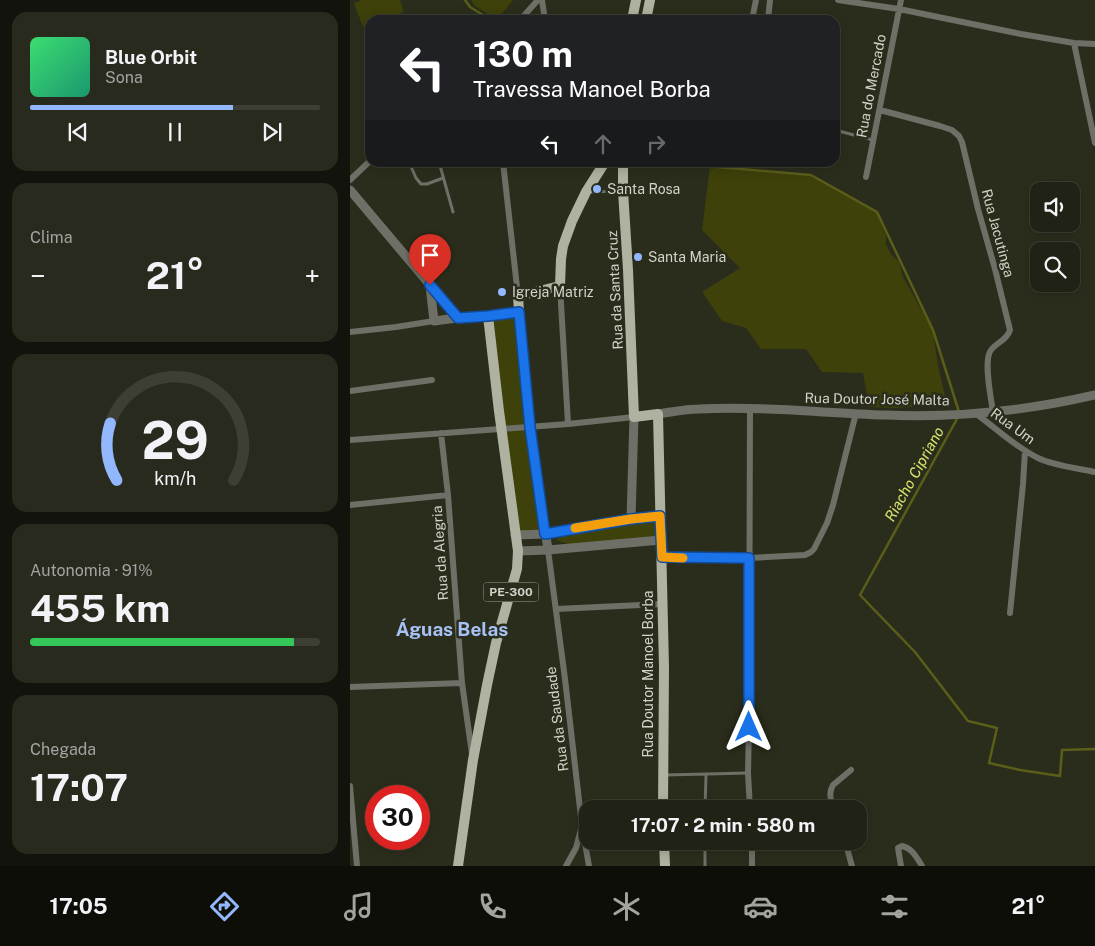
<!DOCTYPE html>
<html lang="pt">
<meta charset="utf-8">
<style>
body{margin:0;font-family:"Public Sans",sans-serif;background:#282a1e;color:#f1f3f6;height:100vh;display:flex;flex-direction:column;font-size:19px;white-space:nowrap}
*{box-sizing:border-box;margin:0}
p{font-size:16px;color:#a2a4a0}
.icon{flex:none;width:28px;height:28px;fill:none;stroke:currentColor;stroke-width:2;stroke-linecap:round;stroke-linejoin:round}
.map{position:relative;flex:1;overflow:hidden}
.panel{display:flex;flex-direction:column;gap:12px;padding:12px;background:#12130c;width:350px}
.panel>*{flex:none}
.hud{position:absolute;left:15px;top:15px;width:475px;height:152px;border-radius:15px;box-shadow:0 2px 12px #0003,0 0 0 1px #3d3f34;background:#202124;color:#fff;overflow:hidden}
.fabs{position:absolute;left:680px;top:182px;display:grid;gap:10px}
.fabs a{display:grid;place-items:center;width:50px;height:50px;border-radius:10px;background:#202215;box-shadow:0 2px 12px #0003,0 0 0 1px #3d3f34;font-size:25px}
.speed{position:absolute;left:15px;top:785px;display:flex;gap:10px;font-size:25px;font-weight:700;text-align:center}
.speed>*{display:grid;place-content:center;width:65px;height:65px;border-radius:50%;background:#202215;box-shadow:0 2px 12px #0003,0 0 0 1px #3d3f34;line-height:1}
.speed .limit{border:8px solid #d22;background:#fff;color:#111}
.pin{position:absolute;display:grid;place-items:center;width:42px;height:42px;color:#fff;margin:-51px -21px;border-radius:50% 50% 50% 0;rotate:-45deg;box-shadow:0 0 5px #0007}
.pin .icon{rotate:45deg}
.me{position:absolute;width:55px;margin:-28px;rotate:0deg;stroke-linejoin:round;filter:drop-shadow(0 0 4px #0008)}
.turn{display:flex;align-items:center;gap:18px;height:105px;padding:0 25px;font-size:22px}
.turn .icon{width:65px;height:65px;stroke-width:2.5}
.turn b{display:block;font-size:35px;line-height:42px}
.lanes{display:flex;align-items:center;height:48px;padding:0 25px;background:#0003;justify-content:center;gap:25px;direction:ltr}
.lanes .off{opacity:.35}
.big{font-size:38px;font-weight:700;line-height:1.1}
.panel .widget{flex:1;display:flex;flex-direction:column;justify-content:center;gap:8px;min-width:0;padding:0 18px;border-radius:15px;background:#282a1e}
.panel .dial{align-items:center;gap:0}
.dial svg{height:130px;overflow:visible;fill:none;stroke:#3d3f34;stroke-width:7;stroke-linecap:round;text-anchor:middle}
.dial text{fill:#f1f3f6;stroke:none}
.song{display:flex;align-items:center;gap:15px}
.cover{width:60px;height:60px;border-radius:8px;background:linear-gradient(135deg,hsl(140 70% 55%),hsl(160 70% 35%))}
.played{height:5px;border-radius:2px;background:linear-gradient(90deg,#93b7fd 70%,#3d3f34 70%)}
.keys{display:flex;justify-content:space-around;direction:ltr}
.heat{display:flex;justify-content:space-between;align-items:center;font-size:28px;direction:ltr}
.charge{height:8px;border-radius:4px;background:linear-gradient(90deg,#34c759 91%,#3d3f34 0)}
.trip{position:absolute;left:229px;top:800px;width:288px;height:50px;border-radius:15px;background:#202215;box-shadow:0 2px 12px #0003,0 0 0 1px #3d3f34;font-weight:700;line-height:50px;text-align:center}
.dock{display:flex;height:80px;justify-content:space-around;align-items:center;background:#0d0e08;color:#a2a4a0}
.dock .icon{width:35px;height:35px}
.dock .active{color:#93b7fd}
.dock b{font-size:22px;color:#f1f3f6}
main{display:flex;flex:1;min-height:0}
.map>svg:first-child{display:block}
.green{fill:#3e410a}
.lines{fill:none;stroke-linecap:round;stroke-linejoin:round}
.stream{stroke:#5a5e19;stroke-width:2.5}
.service{stroke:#6e6f67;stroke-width:3}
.minor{stroke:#6e6f67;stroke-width:6}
.tertiary{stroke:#6e6f67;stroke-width:9}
.primary{stroke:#b0b2a1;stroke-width:10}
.route-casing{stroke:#114b97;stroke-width:12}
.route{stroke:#1a73e8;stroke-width:9}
.slow{stroke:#f59e0b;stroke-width:9}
.poi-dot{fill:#93b7fd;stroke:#2b2d1c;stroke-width:2}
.labels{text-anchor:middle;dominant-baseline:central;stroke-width:5;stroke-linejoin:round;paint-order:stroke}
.shield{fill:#2b2d1c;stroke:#a0a195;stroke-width:1}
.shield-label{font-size:12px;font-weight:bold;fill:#d2d3c9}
.street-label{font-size:14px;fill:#d2d3c9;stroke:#2b2d1c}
.poi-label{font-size:14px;fill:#d2d3c9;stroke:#2b2d1c;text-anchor:start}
.water-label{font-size:15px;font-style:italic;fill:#d8e16b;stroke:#2b2d1c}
.district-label{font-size:19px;font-weight:bold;fill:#a6c1f5;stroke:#2b2d1c}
</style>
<main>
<section class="panel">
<div class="widget">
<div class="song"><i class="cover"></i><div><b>Blue Orbit</b><p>Sona</p></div></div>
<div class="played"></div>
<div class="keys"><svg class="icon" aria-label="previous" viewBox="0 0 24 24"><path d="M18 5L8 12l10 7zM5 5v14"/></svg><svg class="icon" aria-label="pause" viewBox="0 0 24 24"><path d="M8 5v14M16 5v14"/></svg><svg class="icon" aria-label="next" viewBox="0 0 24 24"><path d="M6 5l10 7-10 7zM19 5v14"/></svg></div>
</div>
<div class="widget"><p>Clima</p>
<div class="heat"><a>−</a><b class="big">21°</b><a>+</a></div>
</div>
<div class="widget dial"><svg viewBox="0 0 100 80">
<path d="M14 69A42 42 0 1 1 86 69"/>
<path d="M14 69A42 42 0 0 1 10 34" stroke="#93b7fd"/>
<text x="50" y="56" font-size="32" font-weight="700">29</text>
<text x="50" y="72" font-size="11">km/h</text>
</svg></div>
<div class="widget"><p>Autonomia · 91%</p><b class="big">455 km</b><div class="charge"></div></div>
<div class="widget"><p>Chegada</p><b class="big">17:07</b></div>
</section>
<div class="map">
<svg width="745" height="866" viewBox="0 0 745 866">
<rect width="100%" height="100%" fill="#2b2d1c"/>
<!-- green -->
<path class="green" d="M12,0h38l4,12 -22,8h-12v4l-7,3 -9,-24z
M121,0h42l-16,20 -22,-14z
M360,166l101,9 66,37 9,24v8l5,10 8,8 4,15 30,53 5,36 9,38 -50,4 -28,-1 -6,-34 -41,-1 -16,-23h-45l-15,-21 -24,-7 -20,-29 38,-24 -38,-38z
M167,314l10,111 -24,1 -13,-108z
M152,429h26l15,103 -25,1z
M307,519v19l-85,7 -17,-5 17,-9z"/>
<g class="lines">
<!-- stream -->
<path class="stream" d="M115,0l5,7 21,13
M336,162l9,3 116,10 66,37 56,118 26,82
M608,417l-98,178 55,57 53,69 29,7 -8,35 31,7 40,6 2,-26 33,-1"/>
<!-- service -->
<path class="service" d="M485,130l38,10
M59,162l7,16 5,6h6l16,-6
M89,162l14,50
M239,192l31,-1
M315,775l83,-2
M355,809l1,-34
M355,866v-25"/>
<!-- minor -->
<path class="minor" d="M192,0l3,20
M488,0l61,9 122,25 53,9 21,1
M170,20l18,-20
M402,20l4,-20
M418,20l2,-20
M724,43l21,100
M530,110l60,16 12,4 7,6 3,6 16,67 17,60 15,61c-3,10 -13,12 -19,20 -8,10 0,48 2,62
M153,162l15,134
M516,177l35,-177
M0,180l20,-19
M210,286l8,138
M0,332l46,-5 38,-6
M0,391l82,-11
M400,409l-1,318 -1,46 2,36
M625,413c21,15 40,34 63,45 16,8 40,10 57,14
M91,433l7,62 14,188 10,71
M0,440l218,-16 66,-7
M0,505l98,-10
M198,550l17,129 17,147 7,40
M312,557l87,1 56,-3 6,-3 3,-3 13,-26 6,-18 23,-92
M206,609l106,-5
M660,613l13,-129 2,-33
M0,687l112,-4
M0,786l7,80
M484,809c-3,-8 -6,-16 -1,-24l18,-15
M402,841v25
M495,841l7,25
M216,866l10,-18 5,-19
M551,866l-3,-18 4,-2c10,2 15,12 20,20"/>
<!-- tertiary -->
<path class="tertiary" d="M0,190l108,128
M80,286l4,35 30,-4 24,-1
M169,312l11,115 18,123
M308,414c14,-2 28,-5 41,-5 62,-3 124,4 186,6 70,3 141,-4 210,-20
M281,519l3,-102
M165,535l30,-1 86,-15 29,-3
M168,551l30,-1 113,-10"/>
<!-- primary -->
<path class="primary" d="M282,20l4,-20
M296,20l4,-20
M273,162v29l5,79 6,147 24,-3 6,253 -1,142
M314,841l1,25
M108,866l15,-106 14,-75 9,-42 21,-74 1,-18 -19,-140 -11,-95 31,-4 -1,-16 42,-10 1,-27 2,-13 9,-25 14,-29 19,-30"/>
</g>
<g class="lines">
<!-- route casing -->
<g class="route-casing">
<path id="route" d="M80,285l28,33 30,-2 31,-4 11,115 15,107 86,-15 29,-3 2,41 87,1v169"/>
</g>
<!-- route -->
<use href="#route" class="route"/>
<!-- slow -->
<path class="slow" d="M225,528l56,-9 29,-3 2,41 21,1"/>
</g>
<!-- markers -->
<g class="poi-dot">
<circle cx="247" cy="189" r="5"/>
<circle cx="288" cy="257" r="5"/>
<circle cx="152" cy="292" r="5"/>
</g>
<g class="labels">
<!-- shield labels -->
<rect class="shield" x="133.5" y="582.5" width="55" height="19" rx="4"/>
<g class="shield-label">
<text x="161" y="592">PE-300</text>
</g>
<!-- street labels -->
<g class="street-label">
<text transform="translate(521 86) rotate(-79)">Rua do Mercado</text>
<text transform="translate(648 233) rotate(75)">Rua Jacutinga</text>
<text transform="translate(265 290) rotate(-93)">Rua da Santa Cruz</text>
<text transform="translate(527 399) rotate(1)">Rua Doutor José Malta</text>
<text transform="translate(663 426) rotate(36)">Rua Um</text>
<text transform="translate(90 553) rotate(-94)">Rua da Alegria</text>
<text transform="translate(298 674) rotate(-90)">Rua Doutor Manoel Borba</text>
<text transform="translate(207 719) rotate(-97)">Rua da Saudade</text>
</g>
<!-- poi labels -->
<g class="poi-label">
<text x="257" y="189">Santa Rosa</text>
<text x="298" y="257">Santa Maria</text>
<text x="162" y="292">Igreja Matriz</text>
</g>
<!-- water labels -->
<g class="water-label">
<text transform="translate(564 474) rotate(-61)">Riacho Cipriano</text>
</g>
<!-- district labels -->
<g class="district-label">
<text x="102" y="629">Águas Belas</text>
</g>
</g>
</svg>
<div class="fabs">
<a><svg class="icon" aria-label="sound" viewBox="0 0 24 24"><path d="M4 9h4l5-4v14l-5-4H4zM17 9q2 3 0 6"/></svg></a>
<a><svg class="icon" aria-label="search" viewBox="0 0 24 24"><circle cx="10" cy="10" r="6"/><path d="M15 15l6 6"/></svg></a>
</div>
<div class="speed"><div class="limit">30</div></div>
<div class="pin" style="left:80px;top:285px;background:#d93025"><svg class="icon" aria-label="arrive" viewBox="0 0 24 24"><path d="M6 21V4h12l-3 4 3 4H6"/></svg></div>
<svg class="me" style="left:399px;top:727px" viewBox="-20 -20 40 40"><path d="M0-17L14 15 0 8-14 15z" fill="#1a73e8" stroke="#fff" stroke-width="4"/></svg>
<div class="trip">17:07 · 2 min · 580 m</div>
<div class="hud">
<div class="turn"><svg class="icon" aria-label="left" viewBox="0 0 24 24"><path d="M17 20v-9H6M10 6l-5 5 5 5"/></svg><div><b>130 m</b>Travessa Manoel Borba</div></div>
<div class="lanes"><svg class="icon" aria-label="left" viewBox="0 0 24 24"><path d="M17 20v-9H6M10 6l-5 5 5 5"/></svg><svg class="icon off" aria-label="ahead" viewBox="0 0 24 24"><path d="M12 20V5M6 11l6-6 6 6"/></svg><svg class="icon off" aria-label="right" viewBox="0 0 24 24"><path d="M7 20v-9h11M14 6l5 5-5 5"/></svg></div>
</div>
</div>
</main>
<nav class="dock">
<b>17:05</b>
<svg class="icon active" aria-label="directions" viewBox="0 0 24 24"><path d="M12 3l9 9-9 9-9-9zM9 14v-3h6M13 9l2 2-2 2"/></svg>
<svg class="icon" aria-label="music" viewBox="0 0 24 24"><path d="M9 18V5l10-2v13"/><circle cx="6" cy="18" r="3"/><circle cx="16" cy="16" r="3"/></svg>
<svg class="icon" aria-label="phone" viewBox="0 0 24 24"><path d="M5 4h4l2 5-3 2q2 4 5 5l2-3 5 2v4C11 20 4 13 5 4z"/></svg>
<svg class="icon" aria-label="climate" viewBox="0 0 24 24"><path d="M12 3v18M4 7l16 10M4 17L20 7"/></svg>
<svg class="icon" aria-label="car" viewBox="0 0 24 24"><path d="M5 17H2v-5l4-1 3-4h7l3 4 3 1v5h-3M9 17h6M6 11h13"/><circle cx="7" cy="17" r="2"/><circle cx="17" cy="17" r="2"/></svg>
<svg class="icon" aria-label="filters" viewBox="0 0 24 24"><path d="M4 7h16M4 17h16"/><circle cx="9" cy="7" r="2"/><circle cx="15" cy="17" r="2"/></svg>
<b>21°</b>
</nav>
